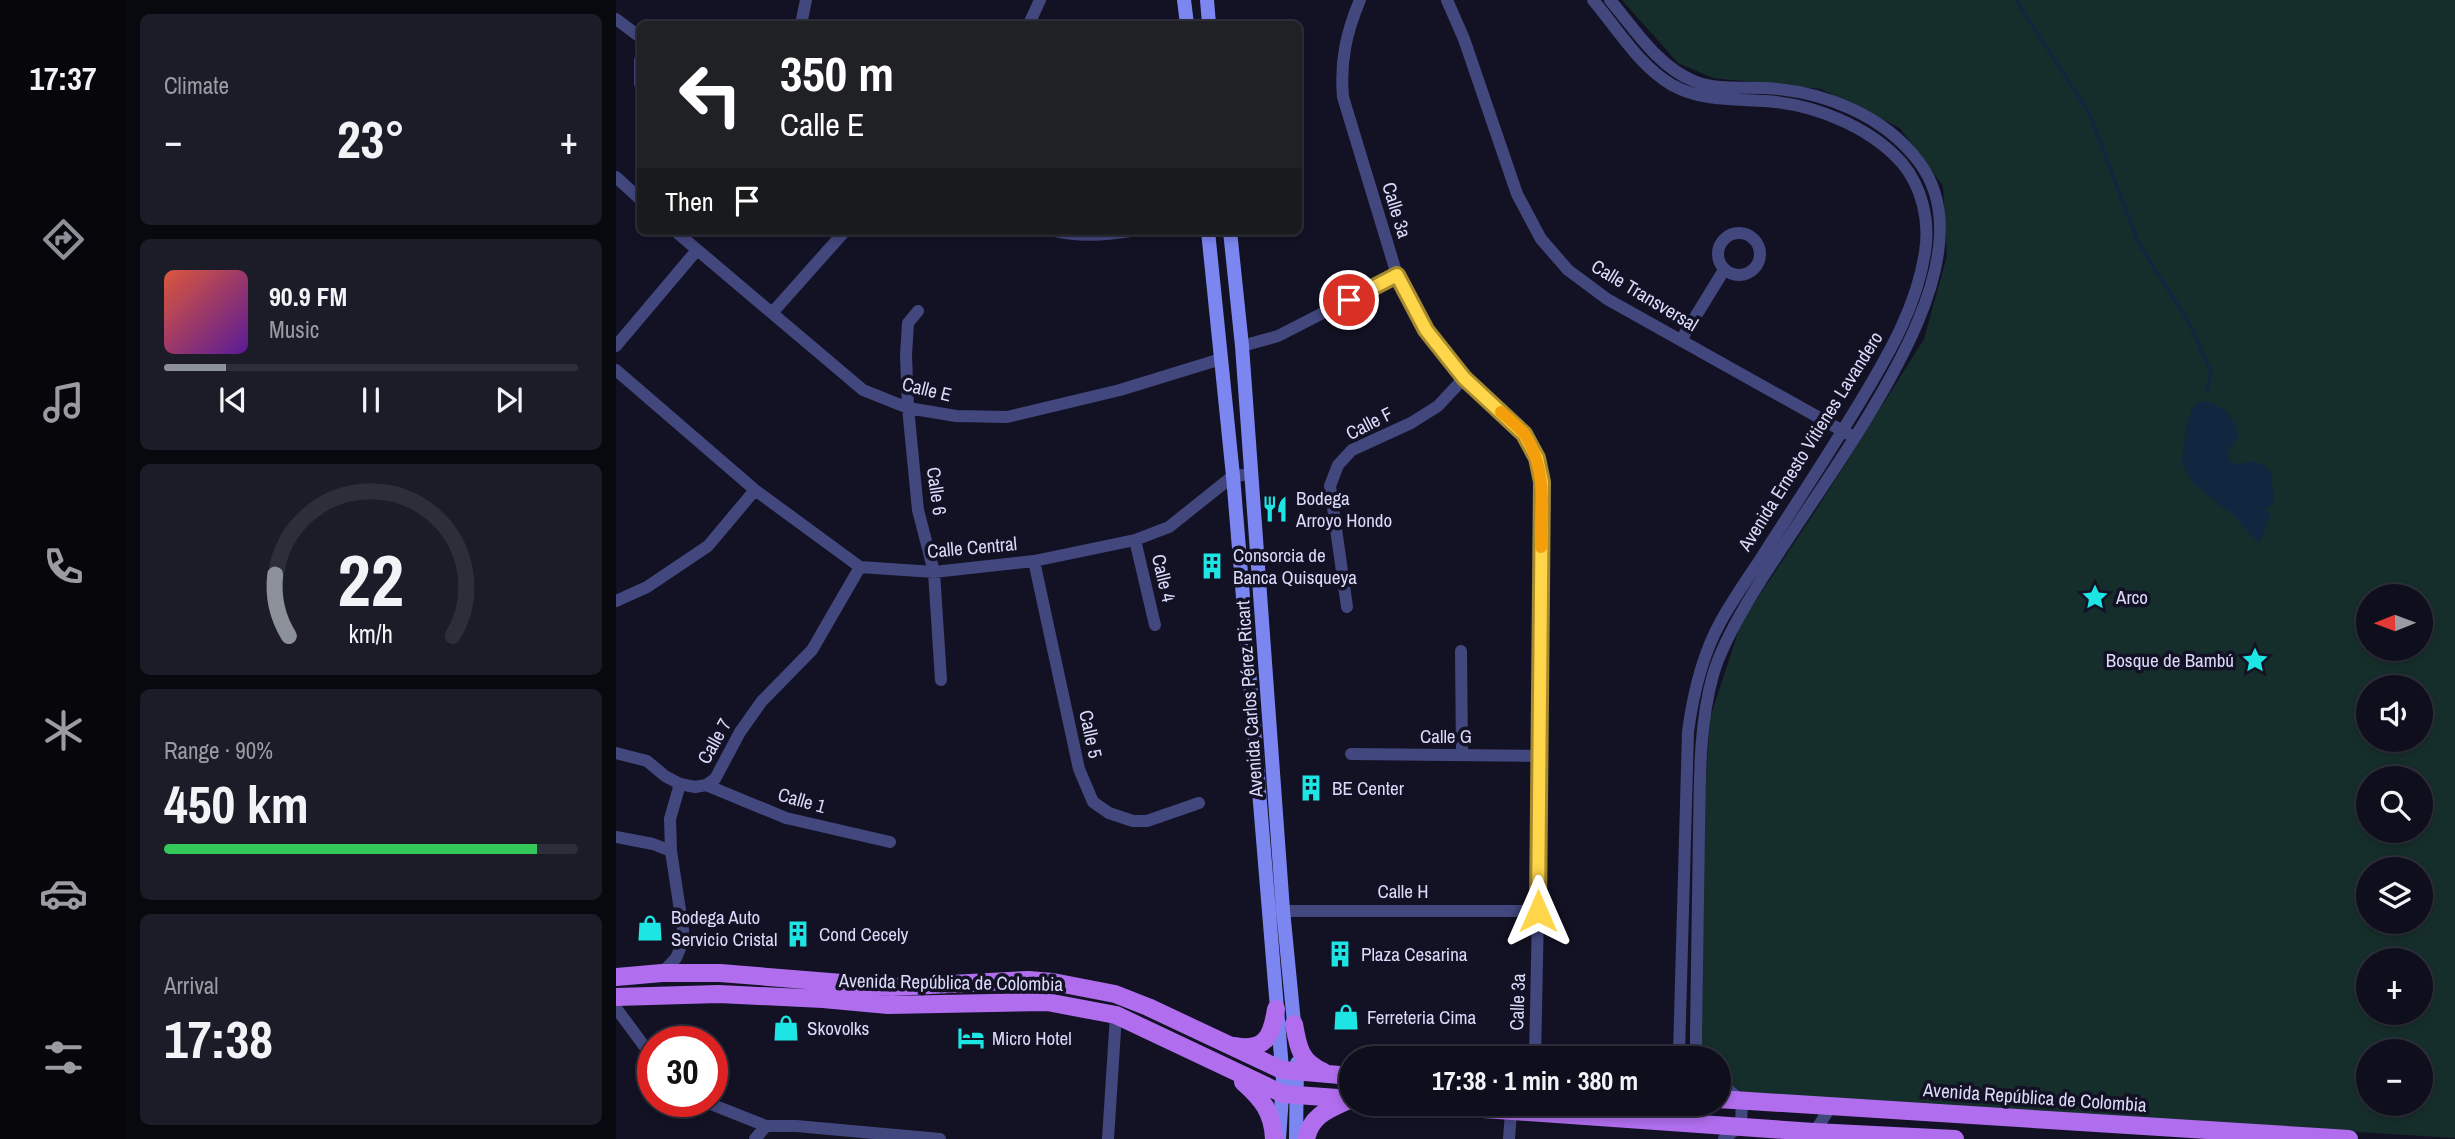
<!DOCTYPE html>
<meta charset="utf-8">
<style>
body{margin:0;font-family:"Archivo Narrow",sans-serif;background:#1c1c29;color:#f1f3f6;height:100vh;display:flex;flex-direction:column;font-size:26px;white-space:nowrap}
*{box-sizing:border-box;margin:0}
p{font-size:23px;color:#9b9ca3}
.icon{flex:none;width:38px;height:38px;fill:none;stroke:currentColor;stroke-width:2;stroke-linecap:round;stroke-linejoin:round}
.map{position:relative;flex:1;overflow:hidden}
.side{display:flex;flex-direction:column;gap:14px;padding:14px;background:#08080f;width:490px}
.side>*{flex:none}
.guide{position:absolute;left:21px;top:21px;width:665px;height:214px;border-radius:10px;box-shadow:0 4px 10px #0003,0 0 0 2px #2e2e3b;background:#202124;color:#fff;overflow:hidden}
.needle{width:46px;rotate:269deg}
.fabs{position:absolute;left:1740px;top:584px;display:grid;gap:14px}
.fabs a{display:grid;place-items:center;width:77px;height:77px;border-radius:50%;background:#0e0e1c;box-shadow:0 4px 10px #0003,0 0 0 2px #2e2e3b;font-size:35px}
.speed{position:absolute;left:21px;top:1026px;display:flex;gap:14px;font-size:35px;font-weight:700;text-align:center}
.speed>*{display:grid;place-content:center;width:91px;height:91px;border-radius:50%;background:#0e0e1c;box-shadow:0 4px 10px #0003,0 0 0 2px #2e2e3b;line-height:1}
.speed .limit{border:10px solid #d22;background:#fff;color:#111}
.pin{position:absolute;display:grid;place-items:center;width:60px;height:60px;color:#fff;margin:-30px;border:4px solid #fff;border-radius:50%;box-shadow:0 2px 7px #0007}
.me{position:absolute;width:77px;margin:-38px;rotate:0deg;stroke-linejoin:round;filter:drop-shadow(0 0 5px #0008)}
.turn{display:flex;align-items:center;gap:24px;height:147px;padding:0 28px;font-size:32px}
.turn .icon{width:91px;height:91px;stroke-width:2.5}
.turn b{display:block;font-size:49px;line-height:60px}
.then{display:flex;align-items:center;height:66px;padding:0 28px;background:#0003;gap:14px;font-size:26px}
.big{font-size:52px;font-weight:800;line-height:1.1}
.side .tile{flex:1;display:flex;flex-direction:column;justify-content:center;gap:10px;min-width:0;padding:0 24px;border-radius:10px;background:#1c1c29}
.side .dial{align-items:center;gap:0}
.dial svg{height:182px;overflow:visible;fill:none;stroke:#2e2e3b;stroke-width:7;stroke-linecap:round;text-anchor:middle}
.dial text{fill:#f1f3f6;stroke:none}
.song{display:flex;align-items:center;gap:21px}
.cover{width:84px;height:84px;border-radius:10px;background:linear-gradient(135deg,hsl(10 70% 55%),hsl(270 70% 35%))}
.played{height:7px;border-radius:4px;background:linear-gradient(90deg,#8c9099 15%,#2e2e3b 15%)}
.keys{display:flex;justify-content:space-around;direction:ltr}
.heat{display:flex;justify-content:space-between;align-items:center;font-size:38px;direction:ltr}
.charge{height:10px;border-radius:5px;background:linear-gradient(90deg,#34c759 90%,#2e2e3b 0)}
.trip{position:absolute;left:723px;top:1046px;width:392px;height:70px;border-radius:35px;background:#0e0e1c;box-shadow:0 4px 10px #0003,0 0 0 2px #2e2e3b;font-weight:800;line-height:70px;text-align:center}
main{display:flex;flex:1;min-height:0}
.dock{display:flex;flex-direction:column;width:126px;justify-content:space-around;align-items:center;background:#06060b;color:#9b9ca3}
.dock .icon{width:49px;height:49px}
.dock .active{color:#8c9099}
.dock b{font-size:32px;color:#f1f3f6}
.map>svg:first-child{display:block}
.green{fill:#162e2b;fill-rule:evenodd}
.water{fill:#10273f}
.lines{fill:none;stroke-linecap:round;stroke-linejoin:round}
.stream{stroke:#10273f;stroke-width:3.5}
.minor{stroke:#42477e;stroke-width:12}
.secondary{stroke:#7c86f0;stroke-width:14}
.primary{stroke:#b06eee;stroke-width:18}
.route-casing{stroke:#a68a30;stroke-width:18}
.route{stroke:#ffd54a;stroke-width:12}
.slow{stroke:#f59e0b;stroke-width:12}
.labels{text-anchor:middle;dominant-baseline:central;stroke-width:7;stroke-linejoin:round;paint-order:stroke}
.street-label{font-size:19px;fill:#dadafb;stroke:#131225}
.poi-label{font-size:19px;fill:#dadafb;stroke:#131225;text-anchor:start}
</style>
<main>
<nav class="dock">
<b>17:37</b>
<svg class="icon active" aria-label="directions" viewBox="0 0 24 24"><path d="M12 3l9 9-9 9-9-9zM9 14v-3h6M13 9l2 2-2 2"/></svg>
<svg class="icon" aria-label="music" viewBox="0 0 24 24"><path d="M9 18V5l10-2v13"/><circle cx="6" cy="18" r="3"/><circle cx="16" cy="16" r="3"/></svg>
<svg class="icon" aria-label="phone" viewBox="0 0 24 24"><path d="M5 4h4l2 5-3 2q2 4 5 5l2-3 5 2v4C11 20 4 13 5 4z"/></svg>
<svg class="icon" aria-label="climate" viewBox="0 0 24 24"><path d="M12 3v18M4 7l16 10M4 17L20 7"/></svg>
<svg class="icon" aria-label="car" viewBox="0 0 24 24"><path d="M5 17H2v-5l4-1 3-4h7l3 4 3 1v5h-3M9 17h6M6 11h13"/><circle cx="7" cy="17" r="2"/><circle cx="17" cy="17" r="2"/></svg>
<svg class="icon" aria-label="filters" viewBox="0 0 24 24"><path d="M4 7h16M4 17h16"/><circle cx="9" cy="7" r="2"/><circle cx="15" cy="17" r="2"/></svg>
</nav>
<section class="side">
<div class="tile"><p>Climate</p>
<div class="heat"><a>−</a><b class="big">23°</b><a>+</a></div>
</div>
<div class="tile">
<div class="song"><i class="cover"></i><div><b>90.9 FM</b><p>Music</p></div></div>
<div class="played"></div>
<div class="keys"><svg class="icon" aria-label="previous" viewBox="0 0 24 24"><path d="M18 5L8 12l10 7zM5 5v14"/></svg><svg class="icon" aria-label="pause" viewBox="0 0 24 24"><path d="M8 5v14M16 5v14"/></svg><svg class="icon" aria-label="next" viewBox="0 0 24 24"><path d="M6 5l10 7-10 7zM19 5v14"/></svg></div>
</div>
<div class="tile dial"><svg viewBox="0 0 100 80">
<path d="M14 69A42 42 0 1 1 86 69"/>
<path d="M14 69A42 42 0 0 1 8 42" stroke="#8c9099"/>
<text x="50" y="56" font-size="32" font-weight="700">22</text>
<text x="50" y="72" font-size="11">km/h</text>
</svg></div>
<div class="tile"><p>Range · 90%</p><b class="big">450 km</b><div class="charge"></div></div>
<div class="tile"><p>Arrival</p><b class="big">17:38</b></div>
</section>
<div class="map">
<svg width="1839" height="1139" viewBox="0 0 1839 1139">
<rect width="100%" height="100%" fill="#131225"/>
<!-- green -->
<path class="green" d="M1006,0h833v1138l-709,-44c-16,-11 -27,-14 -28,-35h-8l-8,-12 -3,-157 11,-172 31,-95 79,-119 104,-165 23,-83 -4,-70 -43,-58 -79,-39 -108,-11 -35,-15zM1752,597h52v52h-52zM1752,688h52v52h-52zM1752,779h52v52h-52zM1752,870h52v52h-52zM1752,961h52v52h-52zM1752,1052h52v52h-52z"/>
<!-- water -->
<path class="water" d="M1590,401c17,5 29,16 33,34l-11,18 2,8 6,4c16,-5 23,-5 35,7l3,30 -4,5 -7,1 8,7 -12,29 -27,-30 -38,-29 -12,-22 4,-38 6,-16 7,-7z"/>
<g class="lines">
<!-- stream -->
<path class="stream" d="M1400,0l73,113 49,129 51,81 22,48 -4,20"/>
<!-- minor -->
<path class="minor" d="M744,0c-14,33 -20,62 -17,97l54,178 29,55 38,48 60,56 13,24 5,24 -4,429 -3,148
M831,0l17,39 53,155 24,45 27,31 39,29 243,136
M977,0c24,28 46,66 79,85 29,16 60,14 93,16 48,3 104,25 137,62 20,24 28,58 23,89 -8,53 -35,100 -62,145 -34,57 -70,111 -105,166 -13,19 -26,38 -37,58 -19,34 -28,73 -33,111l-9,321 -2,6
M994,0c24,28 48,67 84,81 22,9 48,6 71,7 58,3 119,27 154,74 97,129 -170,387 -206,513 -14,50 -13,103 -14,155 -1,68 -2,136 -3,203v16l4,10
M0,19l24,18
M185,24l5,-24
M413,24l11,-24
M24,60v24
M0,177l24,22
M59,231l188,159 45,18 48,8 51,1 113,-27 101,-31
M438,231c26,6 50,4 77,0
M1102 254a21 21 0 1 1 42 0a21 21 0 1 1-42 0Z
M302,311l-10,12 -2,32 2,53 10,102 16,62 7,108
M156,313l73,-82
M1065,340l43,-70
M0,346l81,-96
M626,346l36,-10 119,-61
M0,370l139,120 105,77 74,5 100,-11 101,-21 34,-13 64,-51 19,-2
M519,540l20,85
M418,561l45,208 14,33 16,11 24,8h14l52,-18
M0,601l31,-14 61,-41 47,-56
M731,607l-17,-121 8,-21 14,-15 59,-27 27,-17 26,-28
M845,651l1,104
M0,753l31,8 18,15 15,8 15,3 11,-2 9,-6 25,-47 22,-31 50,-51 48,-83
M735,754l189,2
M90,785l80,33 104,24
M0,837l37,7 18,7
M652,911h270
M46,973l14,-15 6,-14 1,-14 -12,-79 -1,-32 10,-35
M0,1008l37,50
M1102,1082l24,18 -1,25 -17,14
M87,1101l63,25h30l144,13
M1195,1138l20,-32
M139,1139l11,-13
M492,1139l8,-124
M893,1139l2,-27"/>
<!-- secondary -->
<path class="secondary" d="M568,0l3,24
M591,0l2,24
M592,231l25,245 50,605 -4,58
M614,231l12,115 41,564 12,123
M680,1139l1,-76"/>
<!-- primary -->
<path class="primary" d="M0,977l46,-4h58l172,14 136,-7 25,2 62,12 33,13 134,63 69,6
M0,997l103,-3 104,5 65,6 159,-3 69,13 167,79 68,5
M678,1024c4,23 6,38 30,48
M619,1046c31,6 37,-11 41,-37
M627,1082c19,17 30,30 31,57
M1102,1099l631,40
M795,1104l403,28 141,7
M690,1139c5,-23 21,-29 41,-38"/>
</g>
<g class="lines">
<!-- route casing -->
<g class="route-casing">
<path id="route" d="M733,300l48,-25 29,55 38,48 60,56 13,24 5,24 -4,429"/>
</g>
<!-- route -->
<use href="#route" class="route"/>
<!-- slow -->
<path class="slow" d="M885,412c8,7 18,15 24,23 22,33 17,74 16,112"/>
</g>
<!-- icons -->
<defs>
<g id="restaurant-bare" transform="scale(2.1)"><path d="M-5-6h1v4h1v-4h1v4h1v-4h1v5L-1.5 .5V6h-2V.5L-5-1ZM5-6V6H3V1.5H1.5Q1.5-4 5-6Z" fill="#1ce5e3" stroke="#131225" stroke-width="2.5" paint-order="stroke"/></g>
<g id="building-bare" transform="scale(2.1)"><path d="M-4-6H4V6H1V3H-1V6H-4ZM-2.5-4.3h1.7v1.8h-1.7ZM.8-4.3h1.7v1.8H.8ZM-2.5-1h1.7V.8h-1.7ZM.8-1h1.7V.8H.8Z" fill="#1ce5e3" stroke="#131225" stroke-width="2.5" paint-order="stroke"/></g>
<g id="sight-bare" transform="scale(2.1)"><path d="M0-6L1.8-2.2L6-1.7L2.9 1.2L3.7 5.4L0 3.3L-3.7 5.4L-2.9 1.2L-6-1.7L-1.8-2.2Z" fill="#1ce5e3" stroke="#131225" stroke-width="2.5" paint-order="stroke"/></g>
<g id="shop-bare" transform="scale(2.1)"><path d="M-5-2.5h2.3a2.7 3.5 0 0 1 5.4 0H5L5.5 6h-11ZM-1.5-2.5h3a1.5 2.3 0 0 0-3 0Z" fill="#1ce5e3" stroke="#131225" stroke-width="2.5" paint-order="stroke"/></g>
<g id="hotel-bare" transform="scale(2.1)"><path d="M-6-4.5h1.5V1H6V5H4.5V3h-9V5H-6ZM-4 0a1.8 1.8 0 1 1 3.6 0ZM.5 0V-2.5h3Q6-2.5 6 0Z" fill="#1ce5e3" stroke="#131225" stroke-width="2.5" paint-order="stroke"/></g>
</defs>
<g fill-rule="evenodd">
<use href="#restaurant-bare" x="659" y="509"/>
<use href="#building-bare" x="596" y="566"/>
<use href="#sight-bare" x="1479" y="597"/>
<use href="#sight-bare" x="1639" y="660"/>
<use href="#building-bare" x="695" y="788"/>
<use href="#shop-bare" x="34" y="928"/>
<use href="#building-bare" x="182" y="934"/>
<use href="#building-bare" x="724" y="954"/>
<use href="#shop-bare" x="730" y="1017"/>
<use href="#shop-bare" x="170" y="1028"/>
<use href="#hotel-bare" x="355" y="1038"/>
</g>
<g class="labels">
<!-- street labels -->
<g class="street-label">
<text transform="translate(781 210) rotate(73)">Calle 3a</text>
<text transform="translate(1029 295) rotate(31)">Calle Transversal</text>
<text transform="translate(311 389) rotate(14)">Calle E</text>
<text transform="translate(753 423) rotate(-27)">Calle F</text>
<text transform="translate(1194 441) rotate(-58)">Avenida Ernesto Vitienes Lavandero</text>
<text transform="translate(321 491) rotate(82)">Calle 6</text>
<text transform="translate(356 547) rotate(-5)">Calle Central</text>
<text transform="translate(548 578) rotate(77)">Calle 4</text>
<text transform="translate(633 699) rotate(-94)">Avenida Carlos Pérez Ricart</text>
<text transform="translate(475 734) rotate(78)">Calle 5</text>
<text x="830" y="736">Calle G</text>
<text transform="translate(98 741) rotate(-61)">Calle 7</text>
<text transform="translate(186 800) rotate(16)">Calle 1</text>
<text x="787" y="891">Calle H</text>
<text transform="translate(335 982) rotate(1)">Avenida República de Colombia</text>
<text transform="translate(901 1002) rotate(-88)">Calle 3a</text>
<text transform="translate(1419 1097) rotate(4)">Avenida República de Colombia</text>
</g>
<!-- poi labels -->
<g class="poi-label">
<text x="680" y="498">Bodega<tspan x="680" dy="22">Arroyo Hondo</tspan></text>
<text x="617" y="555">Consorcia de<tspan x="617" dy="22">Banca Quisqueya</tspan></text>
<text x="1500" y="597">Arco</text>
<text x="1618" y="660" text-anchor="end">Bosque de Bambú</text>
<text x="716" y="788">BE Center</text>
<text x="55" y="917">Bodega Auto<tspan x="55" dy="22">Servicio Cristal</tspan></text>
<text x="203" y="934">Cond Cecely</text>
<text x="745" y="954">Plaza Cesarina</text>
<text x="751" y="1017">Ferreteria Cima</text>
<text x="191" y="1028">Skovolks</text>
<text x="376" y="1038">Micro Hotel</text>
</g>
</g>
</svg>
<div class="fabs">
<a><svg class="needle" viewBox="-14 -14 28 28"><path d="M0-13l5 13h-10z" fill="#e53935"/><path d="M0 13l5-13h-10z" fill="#9b9ca3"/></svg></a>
<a><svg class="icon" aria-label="sound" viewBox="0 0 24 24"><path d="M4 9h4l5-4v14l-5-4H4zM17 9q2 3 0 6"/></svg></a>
<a><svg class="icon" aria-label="search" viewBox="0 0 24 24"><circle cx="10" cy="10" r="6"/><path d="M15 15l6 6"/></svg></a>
<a><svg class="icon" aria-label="layers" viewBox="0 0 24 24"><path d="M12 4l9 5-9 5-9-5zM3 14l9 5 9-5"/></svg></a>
<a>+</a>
<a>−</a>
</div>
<div class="speed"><div class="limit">30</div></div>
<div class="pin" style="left:733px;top:300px;background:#d93025"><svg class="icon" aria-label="arrive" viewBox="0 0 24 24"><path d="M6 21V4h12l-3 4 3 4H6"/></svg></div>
<svg class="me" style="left:922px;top:911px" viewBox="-20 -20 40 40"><path d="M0-17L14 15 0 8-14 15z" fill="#ffd54a" stroke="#fff" stroke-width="4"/></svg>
<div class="trip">17:38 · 1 min · 380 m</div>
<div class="guide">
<div class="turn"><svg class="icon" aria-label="left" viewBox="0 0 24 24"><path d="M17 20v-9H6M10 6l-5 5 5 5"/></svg><div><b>350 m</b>Calle E</div></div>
<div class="then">Then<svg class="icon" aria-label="arrive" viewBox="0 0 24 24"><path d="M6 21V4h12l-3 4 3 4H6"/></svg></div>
</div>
</div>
</main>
